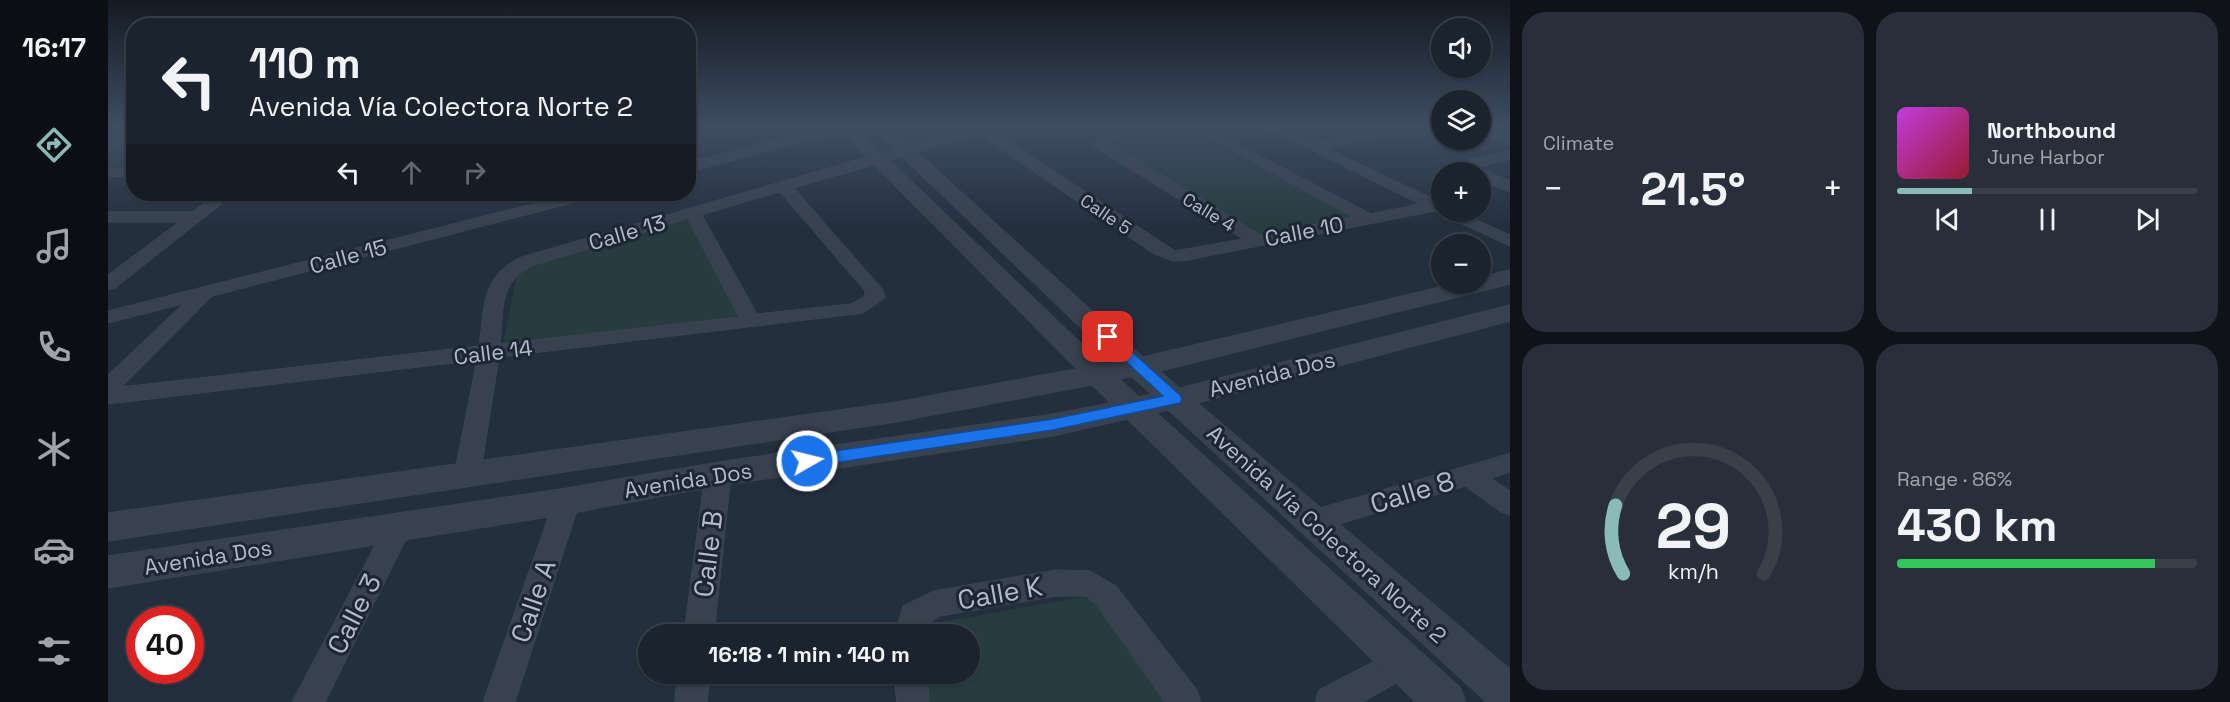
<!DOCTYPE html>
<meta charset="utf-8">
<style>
body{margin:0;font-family:"Space Grotesk",sans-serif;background:#282f3a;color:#f1f3f6;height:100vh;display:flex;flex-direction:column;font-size:22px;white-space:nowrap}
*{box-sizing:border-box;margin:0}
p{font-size:20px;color:#a0a4aa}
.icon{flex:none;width:33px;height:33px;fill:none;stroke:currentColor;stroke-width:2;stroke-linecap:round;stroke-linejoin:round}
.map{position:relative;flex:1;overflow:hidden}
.drawer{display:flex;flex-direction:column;gap:12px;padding:12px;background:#0f1319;width:720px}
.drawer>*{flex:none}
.guide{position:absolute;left:18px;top:18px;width:570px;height:183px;border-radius:24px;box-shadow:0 2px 4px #0004,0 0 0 2px #39404a;background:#1b232e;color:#f1f3f6;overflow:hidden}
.controls{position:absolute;left:1323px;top:18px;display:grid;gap:12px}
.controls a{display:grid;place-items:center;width:60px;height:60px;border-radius:50%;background:#1b232e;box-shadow:0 2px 4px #0004,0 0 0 2px #39404a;font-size:30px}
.speed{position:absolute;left:18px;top:606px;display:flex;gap:12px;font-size:30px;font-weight:700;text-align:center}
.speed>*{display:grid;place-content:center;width:78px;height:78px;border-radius:50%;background:#1b232e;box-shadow:0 2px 4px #0004,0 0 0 2px #39404a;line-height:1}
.speed .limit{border:9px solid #d22;background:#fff;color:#111}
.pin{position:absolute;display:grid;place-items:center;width:51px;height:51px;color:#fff;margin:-26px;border-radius:12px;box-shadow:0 3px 9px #0006}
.me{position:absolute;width:66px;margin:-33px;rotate:82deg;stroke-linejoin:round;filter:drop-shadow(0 0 4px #0008)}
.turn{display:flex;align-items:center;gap:21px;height:126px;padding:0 24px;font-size:27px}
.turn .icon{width:78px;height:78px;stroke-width:2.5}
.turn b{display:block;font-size:42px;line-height:51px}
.lanes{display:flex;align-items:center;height:57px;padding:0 24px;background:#0003;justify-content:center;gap:30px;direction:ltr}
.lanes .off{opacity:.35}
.big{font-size:45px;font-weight:800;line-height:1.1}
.drawer .tile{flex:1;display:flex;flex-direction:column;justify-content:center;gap:9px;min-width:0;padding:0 21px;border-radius:24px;background:#282f3a}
.drawer .dial{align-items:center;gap:0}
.dial svg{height:156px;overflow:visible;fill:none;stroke:#39404a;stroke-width:7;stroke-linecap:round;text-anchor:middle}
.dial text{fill:#f1f3f6;stroke:none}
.song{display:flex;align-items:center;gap:18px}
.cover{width:72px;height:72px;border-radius:9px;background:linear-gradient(135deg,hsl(290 70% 55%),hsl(350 70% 35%))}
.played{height:6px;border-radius:3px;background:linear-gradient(90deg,#8bbbb9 25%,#39404a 25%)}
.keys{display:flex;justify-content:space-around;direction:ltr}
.heat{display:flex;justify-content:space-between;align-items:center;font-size:33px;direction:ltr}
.charge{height:9px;border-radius:4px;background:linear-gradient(90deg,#34c759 86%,#39404a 0)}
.drawer .tiles{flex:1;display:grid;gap:12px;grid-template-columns:repeat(2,1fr)}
.trip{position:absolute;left:530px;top:624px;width:342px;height:60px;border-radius:30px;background:#1b232e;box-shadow:0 2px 4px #0004,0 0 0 2px #39404a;font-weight:800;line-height:60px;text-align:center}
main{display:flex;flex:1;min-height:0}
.dock{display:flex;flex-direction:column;width:108px;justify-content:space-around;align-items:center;background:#0b0e12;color:#a0a4aa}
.dock .icon{width:42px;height:42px}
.dock .current{color:#8bbbb9}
.dock b{font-size:27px;color:#f1f3f6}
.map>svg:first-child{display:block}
.green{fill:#263c3f}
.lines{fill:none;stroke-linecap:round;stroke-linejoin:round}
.minor-casing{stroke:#414a57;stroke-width:1}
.tertiary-casing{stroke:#414a57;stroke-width:1}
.minor{fill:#38414e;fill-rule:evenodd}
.tertiary{fill:#38414e;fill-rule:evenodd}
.route{fill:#1a73e8;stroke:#114b97;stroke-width:1.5}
.labels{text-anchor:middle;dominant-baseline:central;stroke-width:6;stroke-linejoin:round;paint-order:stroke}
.far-street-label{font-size:18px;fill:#b4bcc9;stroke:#1d2633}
.street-label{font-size:22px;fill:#b4bcc9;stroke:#1d2633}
.near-street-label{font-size:27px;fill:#b4bcc9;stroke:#1d2633}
</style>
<main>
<nav class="dock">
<b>16:17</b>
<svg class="icon current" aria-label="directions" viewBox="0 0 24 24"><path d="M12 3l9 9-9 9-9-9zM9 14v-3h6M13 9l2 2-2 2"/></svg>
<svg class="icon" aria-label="music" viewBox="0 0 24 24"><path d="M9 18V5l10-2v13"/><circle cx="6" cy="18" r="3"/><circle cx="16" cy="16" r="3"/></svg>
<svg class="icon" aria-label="phone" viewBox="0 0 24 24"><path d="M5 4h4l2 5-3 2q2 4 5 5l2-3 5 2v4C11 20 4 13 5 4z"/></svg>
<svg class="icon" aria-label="climate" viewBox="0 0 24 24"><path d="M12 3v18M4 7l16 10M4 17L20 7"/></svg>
<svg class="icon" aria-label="car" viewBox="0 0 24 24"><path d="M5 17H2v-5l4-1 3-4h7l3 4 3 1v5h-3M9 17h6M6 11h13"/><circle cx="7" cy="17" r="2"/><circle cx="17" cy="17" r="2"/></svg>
<svg class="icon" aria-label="filters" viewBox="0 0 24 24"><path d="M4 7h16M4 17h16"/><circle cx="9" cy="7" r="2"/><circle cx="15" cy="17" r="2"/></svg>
</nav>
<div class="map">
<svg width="1402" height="702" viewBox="0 0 1402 702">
<rect width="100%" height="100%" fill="#242f3e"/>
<!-- green -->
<path class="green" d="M1045,128h30l178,91 -105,16 -145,-87 1,-7z
M16,143h9v24h-25v-15z
M579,219l6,3 45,92 -9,7 -220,26 -6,-4 14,-67 9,-9z
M975,597l16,8 71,97h-246l-3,-28h48v-40h-53l9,-9z"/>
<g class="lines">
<!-- minor casing -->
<g class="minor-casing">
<path id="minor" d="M715,128h23l-1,3 -157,41v-9z
M859,128h22l186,123 68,-12 -148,-92 -2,-3c12,-16 33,-16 51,-16l-36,15 153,92 92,-18 -163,-89h17l164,86 49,-10 -153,-76h18l31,15 63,-15 5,4 -2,3 -54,14 114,54v9h17l51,23v11l-76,-35 -246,49 -15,1 -19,-7 -175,-120 -185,54 89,102 2,8 -22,15 -364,44 -19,119 -4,7 -9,3 -9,-3 -4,-7 23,-116 -369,44v-29l75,-71 -75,19v-12l464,-117h24l-1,3 -383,99 -90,91 357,-41c6,-38 1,-68 40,-88zM672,192l85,99v5l-14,8 -94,10 -55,-99zM580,219l51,98 -239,27c4,-34 -2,-60 31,-78z
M26,130v10l-26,12v-10z
M1402,151v8l-32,8 32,14v11l-30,-12v-8h-14l-2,-3 5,-9z
M0,168l26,1v8l-26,-1z
M109,194h17l-119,94 -7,2v-15l71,-53h-71v-10h84z
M1402,454v18l-19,6 19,13v24l-9,-3 -36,-26 -152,46 -9,-3 -4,-8 4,-8 9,-3z
M610,464l9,3 4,7 -17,160h-30l21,-160 4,-7z
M459,491l9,3 4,7 -65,201h-32l71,-201 4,-7z
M291,516l10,3 3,8 -87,175h-33l97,-183z
M949,570l33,1 26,15 81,104 4,12h-36l-69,-98 -11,-8h-28l-117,20 -13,8 -2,10h-30l8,-28 31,-15z
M1295,647l11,4 5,11 -5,11 -51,29h-48l4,-12z
M570,674h32l-3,28h-32z
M787,674h32l2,28h-32z"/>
</g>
<!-- tertiary casing -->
<g class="tertiary-casing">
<path id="tertiary" d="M730,128h18l247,236 13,-2 -244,-234h19l252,229 310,-73h27v-7l30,-7v14l-350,87 20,17 330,-83v16l-312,82 312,266v33h-24l-318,-292 -11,3 303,274 6,15h-51l-288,-283 -74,17 -335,50 -151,28 -459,74v-32l459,-68 151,-26 335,-48 57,-11 -18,-18 -196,37 -788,119v-28l788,-111 180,-33zM1024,377l19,17 -12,3 -19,-18z
M1372,128h15l15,6v11l-30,-10z"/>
</g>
<!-- minor -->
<use href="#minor" class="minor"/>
<!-- tertiary -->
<use href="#tertiary" class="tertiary"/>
</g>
<!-- sky -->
<linearGradient id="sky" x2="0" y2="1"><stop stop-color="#141a22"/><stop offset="0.56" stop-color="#3f4d63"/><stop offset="1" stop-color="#3f4d63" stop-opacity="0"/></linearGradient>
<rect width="1402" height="227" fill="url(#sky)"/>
<!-- route -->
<path class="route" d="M1000,333l4,1 68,61 2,4 -2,4 -127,27 -246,37 -5,-2 -3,-4 3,-4 5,-2 246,-36 110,-23 -60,-56 -2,-3 2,-3z"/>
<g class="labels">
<!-- far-street labels -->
<g class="far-street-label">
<text transform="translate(1101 212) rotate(31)">Calle 4</text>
<text transform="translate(998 214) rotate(34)">Calle 5</text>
</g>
<!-- street labels -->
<g class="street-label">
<text transform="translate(1196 231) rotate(-11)">Calle 10</text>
<text transform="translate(519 232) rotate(-16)">Calle 13</text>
<text transform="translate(240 256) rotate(-15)">Calle 15</text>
<text transform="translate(385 352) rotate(-7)">Calle 14</text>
<text transform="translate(1164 374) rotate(-14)">Avenida Dos</text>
<text transform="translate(580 480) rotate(-9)">Avenida Dos</text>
<text transform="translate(1219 534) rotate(42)">Avenida Vía Colectora Norte 2</text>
<text transform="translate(100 557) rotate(-9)">Avenida Dos</text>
</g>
<!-- near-street labels -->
<g class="near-street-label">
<text transform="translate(1304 492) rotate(-17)">Calle 8</text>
<text transform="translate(600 554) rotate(-83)">Calle B</text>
<text transform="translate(892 593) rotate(-10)">Calle K</text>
<text transform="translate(425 601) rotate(-71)">Calle A</text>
<text transform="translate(246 614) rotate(-63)">Calle 3</text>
</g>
</g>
</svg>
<div class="controls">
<a><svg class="icon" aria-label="sound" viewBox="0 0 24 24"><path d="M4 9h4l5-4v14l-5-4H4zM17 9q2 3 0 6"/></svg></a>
<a><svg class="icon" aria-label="layers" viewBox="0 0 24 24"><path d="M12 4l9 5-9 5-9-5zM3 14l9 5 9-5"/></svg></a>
<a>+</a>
<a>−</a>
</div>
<div class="speed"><div class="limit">40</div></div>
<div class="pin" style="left:1000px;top:337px;background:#d93025"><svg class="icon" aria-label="arrive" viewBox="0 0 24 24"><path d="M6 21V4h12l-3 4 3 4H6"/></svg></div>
<svg class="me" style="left:699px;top:461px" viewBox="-20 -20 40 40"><circle r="17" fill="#1a73e8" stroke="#fff" stroke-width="3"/><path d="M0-11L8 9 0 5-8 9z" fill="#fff"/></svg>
<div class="trip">16:18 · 1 min · 140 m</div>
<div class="guide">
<div class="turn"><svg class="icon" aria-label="left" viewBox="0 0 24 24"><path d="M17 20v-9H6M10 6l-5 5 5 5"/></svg><div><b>110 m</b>Avenida Vía Colectora Norte 2</div></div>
<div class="lanes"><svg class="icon" aria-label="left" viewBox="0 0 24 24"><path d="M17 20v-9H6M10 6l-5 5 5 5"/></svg><svg class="icon off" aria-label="ahead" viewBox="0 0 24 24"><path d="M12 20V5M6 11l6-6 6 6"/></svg><svg class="icon off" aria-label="right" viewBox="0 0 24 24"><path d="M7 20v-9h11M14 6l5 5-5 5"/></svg></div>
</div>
</div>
<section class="drawer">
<div class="tiles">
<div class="tile"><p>Climate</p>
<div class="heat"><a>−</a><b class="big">21.5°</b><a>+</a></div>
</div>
<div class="tile">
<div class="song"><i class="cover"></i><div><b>Northbound</b><p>June Harbor</p></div></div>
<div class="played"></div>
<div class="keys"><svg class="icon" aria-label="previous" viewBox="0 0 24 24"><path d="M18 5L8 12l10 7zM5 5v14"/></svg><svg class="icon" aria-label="pause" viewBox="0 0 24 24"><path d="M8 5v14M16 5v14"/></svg><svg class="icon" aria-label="next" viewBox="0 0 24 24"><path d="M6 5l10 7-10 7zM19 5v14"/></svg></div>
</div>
<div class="tile dial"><svg viewBox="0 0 100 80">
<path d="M14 69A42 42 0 1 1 86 69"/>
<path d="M14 69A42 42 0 0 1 10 34" stroke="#8bbbb9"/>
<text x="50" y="56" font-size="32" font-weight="700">29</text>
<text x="50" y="72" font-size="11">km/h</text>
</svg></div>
<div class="tile"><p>Range · 86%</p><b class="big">430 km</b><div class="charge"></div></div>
</div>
</section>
</main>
